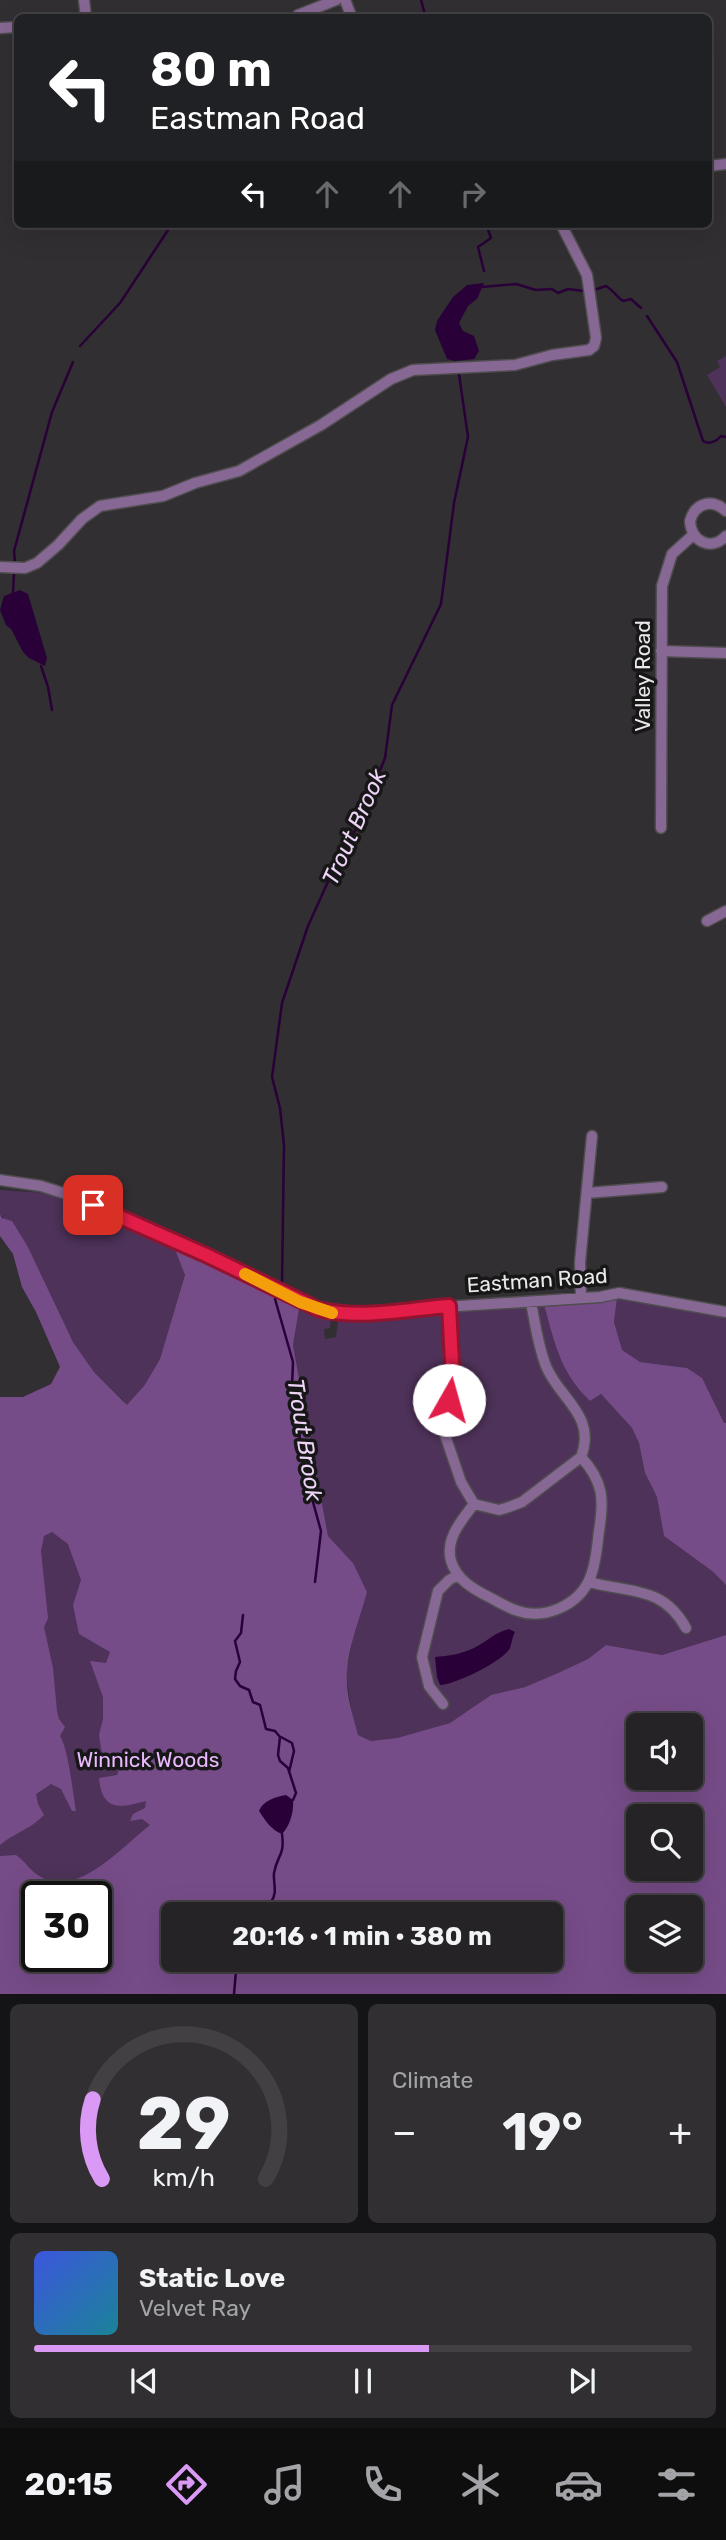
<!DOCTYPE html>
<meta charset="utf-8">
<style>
body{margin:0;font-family:Rubik,sans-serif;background:#312f32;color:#f1f3f6;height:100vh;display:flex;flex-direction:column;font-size:26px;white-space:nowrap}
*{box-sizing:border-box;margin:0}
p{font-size:23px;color:#a3a4a7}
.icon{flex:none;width:38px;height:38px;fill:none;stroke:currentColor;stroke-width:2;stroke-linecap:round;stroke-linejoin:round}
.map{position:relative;height:1994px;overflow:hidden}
.panel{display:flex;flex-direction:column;gap:10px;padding:10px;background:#141315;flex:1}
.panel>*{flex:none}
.top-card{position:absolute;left:14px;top:14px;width:698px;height:214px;border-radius:10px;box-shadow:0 7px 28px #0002,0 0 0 2px #424043;background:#202124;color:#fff;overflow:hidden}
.tools{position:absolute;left:626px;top:1713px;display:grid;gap:14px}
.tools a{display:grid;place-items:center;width:77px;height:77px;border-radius:10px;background:#252326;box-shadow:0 7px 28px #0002,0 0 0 2px #424043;font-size:35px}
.speed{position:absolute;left:21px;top:1881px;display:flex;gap:14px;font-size:35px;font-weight:700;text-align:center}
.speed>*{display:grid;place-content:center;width:91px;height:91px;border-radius:50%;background:#252326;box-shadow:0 7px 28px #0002,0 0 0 2px #424043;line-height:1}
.speed .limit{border:4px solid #111;border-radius:10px;background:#fff;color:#111}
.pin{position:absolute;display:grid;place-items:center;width:60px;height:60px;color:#fff;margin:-30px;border-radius:14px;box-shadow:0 4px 10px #0006}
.me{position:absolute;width:77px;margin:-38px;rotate:7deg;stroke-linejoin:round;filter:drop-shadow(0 0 5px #0008)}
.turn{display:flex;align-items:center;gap:24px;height:147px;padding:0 21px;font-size:32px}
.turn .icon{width:91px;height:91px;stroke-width:2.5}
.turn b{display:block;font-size:49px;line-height:60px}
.lanes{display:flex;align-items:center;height:66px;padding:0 21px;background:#0003;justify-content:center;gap:35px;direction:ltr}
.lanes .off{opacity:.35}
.big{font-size:52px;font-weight:700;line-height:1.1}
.panel .card{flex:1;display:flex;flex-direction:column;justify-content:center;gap:10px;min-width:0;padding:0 24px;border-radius:10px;background:#312f32}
.panel .dial{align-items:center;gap:0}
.dial svg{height:182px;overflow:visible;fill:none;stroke:#424043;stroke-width:7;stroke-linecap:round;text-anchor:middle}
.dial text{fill:#f1f3f6;stroke:none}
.song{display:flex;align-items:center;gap:21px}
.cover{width:84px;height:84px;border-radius:10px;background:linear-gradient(135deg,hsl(230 70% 55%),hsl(190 70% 35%))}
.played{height:7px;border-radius:4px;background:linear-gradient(90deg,#db99f6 60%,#424043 60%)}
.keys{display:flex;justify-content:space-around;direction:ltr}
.heat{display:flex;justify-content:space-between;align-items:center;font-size:38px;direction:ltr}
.panel .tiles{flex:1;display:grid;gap:10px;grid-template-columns:1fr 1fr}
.card:last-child{grid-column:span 2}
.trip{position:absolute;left:161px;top:1902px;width:402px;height:70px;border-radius:10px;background:#252326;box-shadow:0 7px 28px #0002,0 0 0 2px #424043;font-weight:700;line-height:70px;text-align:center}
.dock{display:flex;height:112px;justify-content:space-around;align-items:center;background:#0f0e0f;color:#a3a4a7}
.dock .icon{width:49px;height:49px}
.dock .current{color:#db99f6}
.dock b{font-size:32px;color:#f1f3f6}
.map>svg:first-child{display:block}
.green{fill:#4e3259;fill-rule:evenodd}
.forest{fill:#764c88;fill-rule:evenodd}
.water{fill:#290037}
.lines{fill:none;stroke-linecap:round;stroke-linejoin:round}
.stream{stroke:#290037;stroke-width:2.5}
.minor-casing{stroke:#4f4d4f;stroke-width:13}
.minor{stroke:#876894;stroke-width:10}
.route-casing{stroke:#92132f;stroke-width:18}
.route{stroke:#e11d48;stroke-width:12}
.slow{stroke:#f59e0b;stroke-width:12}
.labels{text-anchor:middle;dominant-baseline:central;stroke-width:7;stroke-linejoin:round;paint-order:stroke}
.street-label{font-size:21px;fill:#eae9ea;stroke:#181718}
.park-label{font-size:21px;fill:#e9b8fd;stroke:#181718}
.water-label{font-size:23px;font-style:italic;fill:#edd4f7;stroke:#181718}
</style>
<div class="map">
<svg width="726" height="1994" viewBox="0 0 726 1994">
<rect width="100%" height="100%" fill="#312f32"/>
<!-- green -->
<path class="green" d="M726,356v51l-19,-32 13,-8 -3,-6z
M0,1190l46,3 128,54 11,28 -25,84 -16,27 170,383 412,-87v312h-726v-504l125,-88 -31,-30 -21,-30 -45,-95 -28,-33zM639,1726h52v52h-52zM639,1816h52v53h-52zM37,1897h59v59h-59zM639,1908h52v52h-52zM173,1914h378v46h-378z
M617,1298l109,19v106l-2,1 -37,-56 -48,-6 -18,-12 -7,-28z
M544,1304c11,39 15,67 46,97l11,-7 31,34 7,15 6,30 12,24 7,39 48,35 14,14v50l-64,20 -56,-10 -18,14 -30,14 -33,14 -34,8 -41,28 -53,15 -26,3 -13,-6 -6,-21 -6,-40 6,-31 1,-80 -25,-27 -35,-192 6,-35 32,11 -1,8 -6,1 1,10 11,-2 2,-16 4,-2z"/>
<!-- forest -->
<path class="forest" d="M0,1214l2,4 10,3 16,26 45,95 21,30 33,33 17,-19 16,-27 25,-84 -11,-28 125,62 -6,36 35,191 25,27 14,29c-7,26 -18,52 -20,79 -2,21 6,45 11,64l13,6 26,-3 53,-15 41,-28 34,-8 33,-14 30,-14 18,-14 56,10 64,-20v359h-726v-138l16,-1c9,6 15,17 25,22 37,21 81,-30 109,-52l-8,-6 -12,2 3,-7 12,-6 1,-7c-25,7 -44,11 -47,-23l18,-3 3,-7 -3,-10 -7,-4h-8l-3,-19 4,-16v-22l-13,-36 16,2 4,-11 -31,-18 -6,-29 8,-25 -13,-36 -16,-12 -8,4 -3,15 7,67 -4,9 9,41 4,43 2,8 6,8 -5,9c8,12 13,57 16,75h-4l-11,-22 -10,-5 -15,10 2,10 6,11c-13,14 -30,18 -44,30v-448h23l28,-13 9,-17 -24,-55 -14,-25 -9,-33 -13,-18zM639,1726h52v52h-52zM639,1816h52v53h-52zM37,1897h59v59h-59zM639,1908h52v52h-52zM173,1914h378v46h-378z
M617,1298l-3,24 8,28 18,12 47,6 15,10 22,45h2v162l-14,-14 -48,-35 -7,-39 -12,-24 -6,-30 -7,-15 -31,-34 -11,7c-31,-29 -36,-61 -47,-100z"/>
<!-- water -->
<path class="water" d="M484,283l-7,16 -9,7 -9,17 4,8 11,5 5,15 -5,8 -19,2 -8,-2 -12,-29 2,-9 16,-24 14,-12z
M20,590l8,4 19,64 -2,8 -16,-8 -6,-6 -12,-23 -5,-4 -6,-15 4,-14z
M509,1629l6,3c-3,5 -3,11 -5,16 -6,13 -56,37 -70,37l-3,-8 -2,-20c14,-1 26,-3 39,-9 12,-6 21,-16 35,-19z
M286,1795l7,5c1,11 -3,26 -11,34 -11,-4 -17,-14 -23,-23 4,-11 17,-14 27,-16z"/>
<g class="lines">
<!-- stream -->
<path class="stream" d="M421,0l5,18
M484,271l-6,-24 13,-9 -5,-14
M482,287l34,-3 20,6 16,-1 6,4 10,-4 16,2
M594,290l12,-4c8,5 12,12 17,15l8,-2 10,9
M647,316l30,46 26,79c6,4 14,0 18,-5l5,1
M80,346l40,-43 52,-79
M15,562l-1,-11 38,-139 21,-50
M13,593l1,-19
M41,666l7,21 4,23
M282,1284l2,-139 -4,-37 -8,-31 10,-74 26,-77 27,-60 23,-41 27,-67 7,-53 49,-101 13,-101 14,-66 -9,-63
M275,1299l18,63 -1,24 13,87 16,58 -6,51
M243,1615l-2,18 -6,8 5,21 -4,9 -1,8 5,7 9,4 4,12 7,3 6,24 9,2 5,6 -2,18 2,6 8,7 8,25 -3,7
M281,1737l11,6 2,8 -5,21
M259,1914c4,-7 7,-7 12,-12 7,-9 2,-19 3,-29 3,-18 11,-17 8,-39
M234,1994l2,-23 11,-11"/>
<!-- minor casing -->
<g class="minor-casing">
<path id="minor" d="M84,0l2,18
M345,0l7,18
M298,15l38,-15
M0,28l18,-1
M709,166l17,-2
M726,511c-14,-13 -31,-8 -36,10 1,20 21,31 36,15
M0,567l25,1 12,-5 21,-18 24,-26 18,-13 63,-10 32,-13 44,-12 82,-46 70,-46 22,-9 102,-5 37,-10 37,-5 5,-4 2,-8 -9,-63 -26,-51
M661,651l65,2
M661,828l1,-242 10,-32 21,-19
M707,921l19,-10
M0,1180l41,6 25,8 140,61 94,47 35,12 265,-17 19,-4 107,19
M587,1193l75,-6
M581,1298l-1,-36 12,-126
M449,1305l4,75 -9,38 1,17 16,47 13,22 25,6 10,-3 13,-5 59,-45c16,-42 -22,-58 -35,-91 -8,-20 -11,-43 -15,-64
M474,1504c-13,17 -29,35 -23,57 6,19 22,28 38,36 9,5 19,11 29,14 27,9 61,-6 72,-33 6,-14 7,-31 9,-47 5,-31 5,-49 -18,-74
M589,1582c41,11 74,4 97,46
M443,1704l-14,-18 -7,-29 16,-66 11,-11 9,-5"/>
</g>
<!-- minor -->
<use href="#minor" class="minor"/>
</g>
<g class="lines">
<!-- route casing -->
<g class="route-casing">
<path id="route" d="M93,1205l113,50 112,54c42,11 89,0 131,-3l4,75 -4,19"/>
</g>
<!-- route -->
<use href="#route" class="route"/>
<!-- slow -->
<path class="slow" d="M245,1274l55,28 32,11"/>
</g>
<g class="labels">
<!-- street labels -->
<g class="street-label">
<text transform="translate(642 676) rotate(-90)">Valley Road</text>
<text transform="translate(537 1280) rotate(-4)">Eastman Road</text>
</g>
<!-- park labels -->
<g class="park-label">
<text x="148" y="1759">Winnick Woods</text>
</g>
<!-- water labels -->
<g class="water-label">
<text transform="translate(354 827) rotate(-66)">Trout Brook</text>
<text transform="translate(305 1440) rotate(81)">Trout Brook</text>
</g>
</g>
</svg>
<div class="tools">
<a><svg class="icon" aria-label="sound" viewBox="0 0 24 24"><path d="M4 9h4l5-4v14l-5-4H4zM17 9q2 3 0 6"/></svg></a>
<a><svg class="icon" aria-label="search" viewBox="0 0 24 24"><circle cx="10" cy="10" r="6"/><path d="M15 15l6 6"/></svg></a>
<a><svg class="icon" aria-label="layers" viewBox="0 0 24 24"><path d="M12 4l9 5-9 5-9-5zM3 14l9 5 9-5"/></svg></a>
</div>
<div class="speed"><div class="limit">30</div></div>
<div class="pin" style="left:93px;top:1205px;background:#d93025"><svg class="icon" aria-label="arrive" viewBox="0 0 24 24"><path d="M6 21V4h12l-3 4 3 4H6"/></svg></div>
<svg class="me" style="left:449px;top:1400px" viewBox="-20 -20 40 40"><circle r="19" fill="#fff"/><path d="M0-13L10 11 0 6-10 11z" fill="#e11d48"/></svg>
<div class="trip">20:16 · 1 min · 380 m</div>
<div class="top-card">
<div class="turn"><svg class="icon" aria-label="left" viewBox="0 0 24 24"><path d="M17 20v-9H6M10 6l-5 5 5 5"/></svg><div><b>80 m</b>Eastman Road</div></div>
<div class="lanes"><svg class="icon" aria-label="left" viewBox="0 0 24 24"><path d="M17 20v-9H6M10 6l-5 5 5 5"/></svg><svg class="icon off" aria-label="ahead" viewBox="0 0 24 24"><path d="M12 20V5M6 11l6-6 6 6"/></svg><svg class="icon off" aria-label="ahead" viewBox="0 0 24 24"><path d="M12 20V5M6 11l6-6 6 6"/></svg><svg class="icon off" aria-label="right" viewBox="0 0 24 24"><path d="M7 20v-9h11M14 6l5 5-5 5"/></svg></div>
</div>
</div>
<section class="panel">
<div class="tiles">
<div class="card dial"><svg viewBox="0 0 100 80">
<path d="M14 69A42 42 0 1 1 86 69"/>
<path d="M14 69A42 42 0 0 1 10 34" stroke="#db99f6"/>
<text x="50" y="56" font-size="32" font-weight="700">29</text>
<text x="50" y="72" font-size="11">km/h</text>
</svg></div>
<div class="card"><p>Climate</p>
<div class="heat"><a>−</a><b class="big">19°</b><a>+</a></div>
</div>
<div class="card">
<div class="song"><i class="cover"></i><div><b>Static Love</b><p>Velvet Ray</p></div></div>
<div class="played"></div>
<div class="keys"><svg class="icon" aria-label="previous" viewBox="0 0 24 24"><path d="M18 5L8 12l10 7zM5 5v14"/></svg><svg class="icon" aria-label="pause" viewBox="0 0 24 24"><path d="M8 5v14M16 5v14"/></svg><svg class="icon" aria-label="next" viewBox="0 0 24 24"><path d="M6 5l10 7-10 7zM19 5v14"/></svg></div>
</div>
</div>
</section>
<nav class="dock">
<b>20:15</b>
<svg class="icon current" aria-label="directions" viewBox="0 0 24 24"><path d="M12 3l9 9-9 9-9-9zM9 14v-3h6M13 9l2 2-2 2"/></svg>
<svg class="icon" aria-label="music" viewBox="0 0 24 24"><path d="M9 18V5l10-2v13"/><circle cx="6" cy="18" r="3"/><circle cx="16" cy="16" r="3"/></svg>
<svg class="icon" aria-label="phone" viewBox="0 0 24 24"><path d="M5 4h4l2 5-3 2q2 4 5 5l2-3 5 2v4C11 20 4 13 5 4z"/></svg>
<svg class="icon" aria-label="climate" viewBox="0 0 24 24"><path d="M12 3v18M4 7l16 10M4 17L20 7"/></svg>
<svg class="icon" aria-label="car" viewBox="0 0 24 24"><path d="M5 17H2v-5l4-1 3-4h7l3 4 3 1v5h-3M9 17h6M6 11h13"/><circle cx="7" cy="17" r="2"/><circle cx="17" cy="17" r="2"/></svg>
<svg class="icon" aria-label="filters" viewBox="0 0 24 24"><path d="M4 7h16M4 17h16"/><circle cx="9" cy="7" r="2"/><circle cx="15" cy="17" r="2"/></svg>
</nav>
